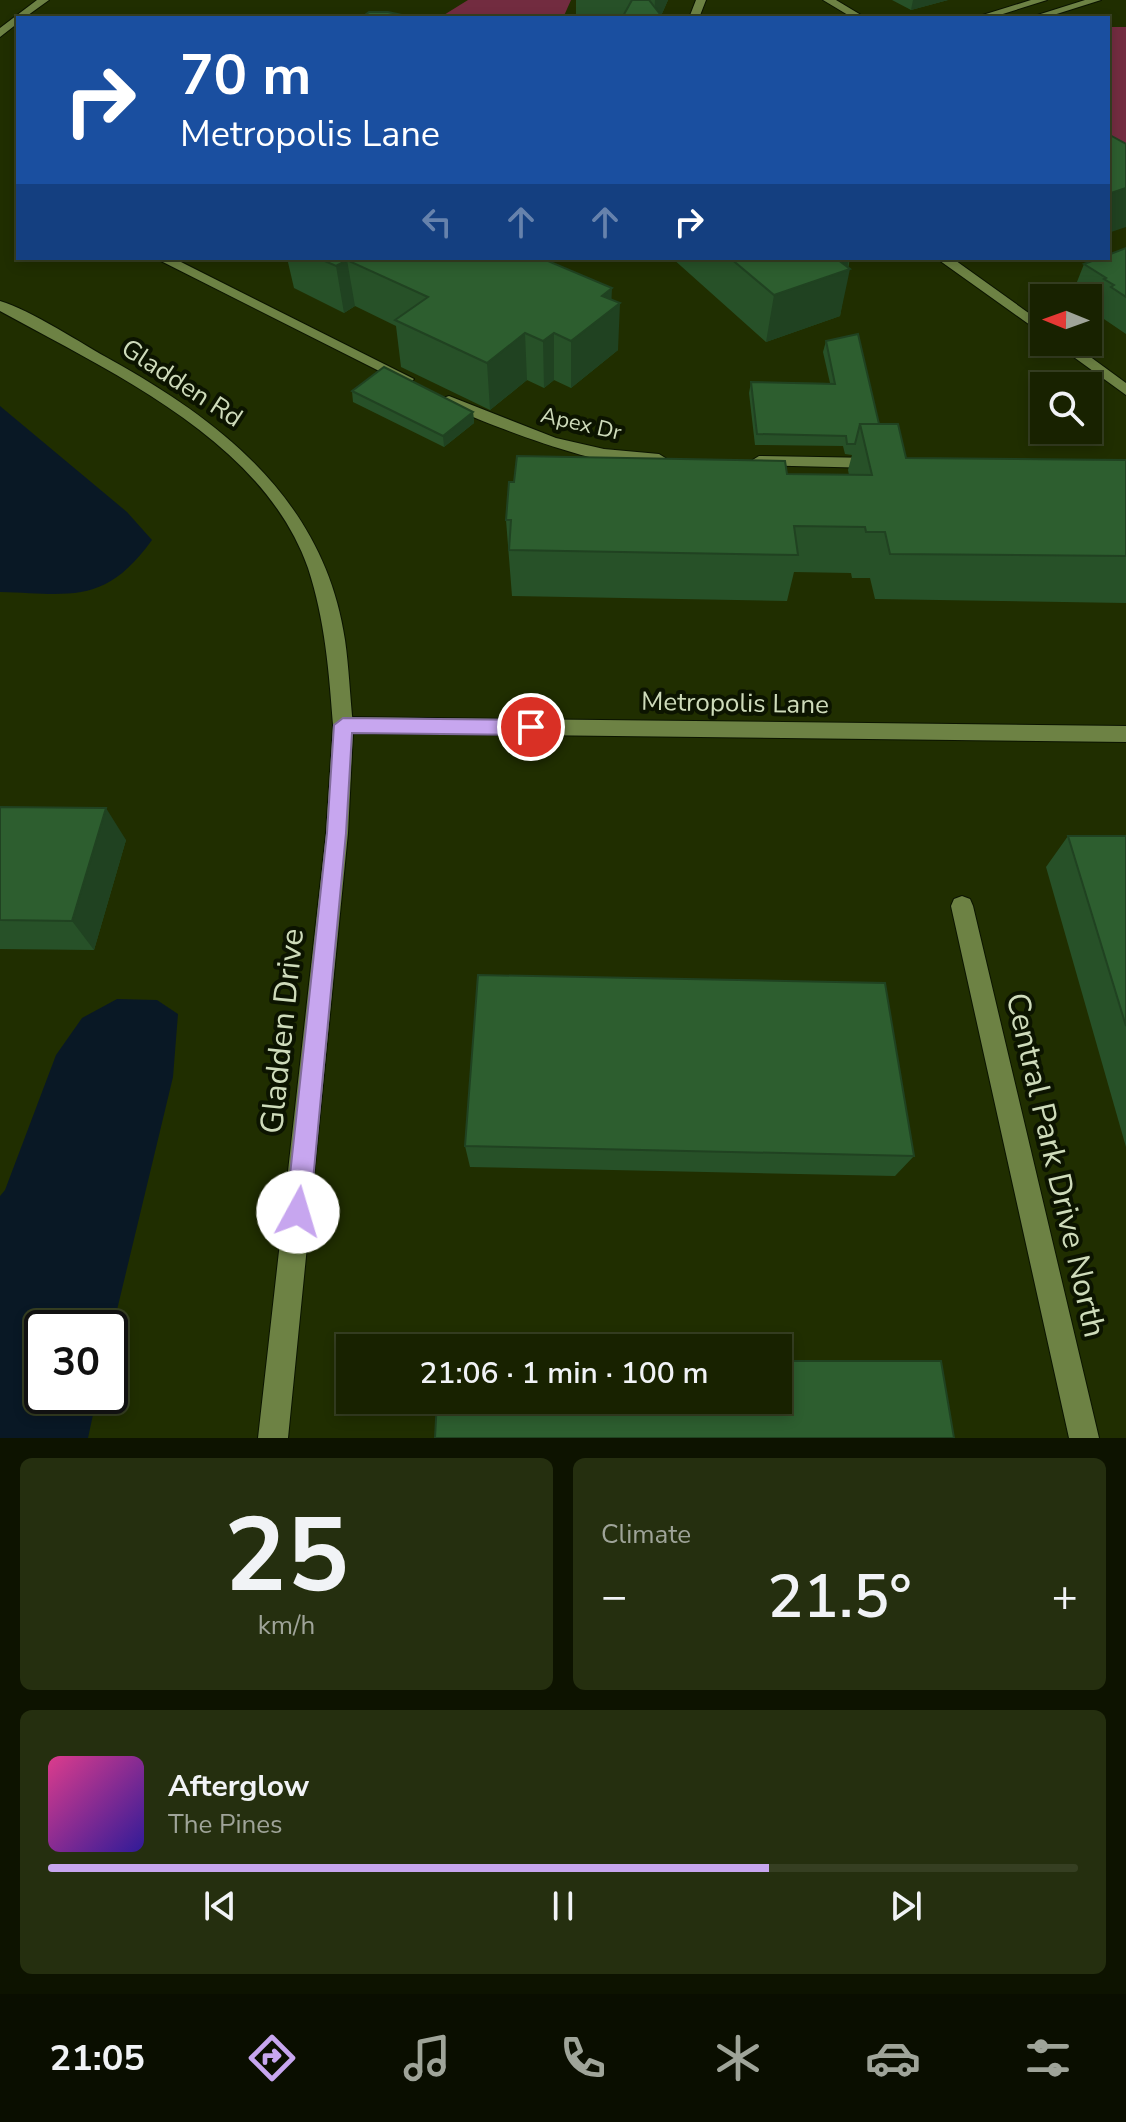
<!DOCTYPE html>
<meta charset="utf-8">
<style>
body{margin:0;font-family:"Nunito Sans",sans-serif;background:#252f0f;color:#f1f3f6;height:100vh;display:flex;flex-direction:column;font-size:30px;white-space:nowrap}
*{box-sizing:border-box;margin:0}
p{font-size:26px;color:#9fa499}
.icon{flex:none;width:44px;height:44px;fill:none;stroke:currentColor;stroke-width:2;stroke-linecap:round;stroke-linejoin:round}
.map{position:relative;height:1438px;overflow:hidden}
.sheet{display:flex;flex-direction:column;gap:20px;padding:20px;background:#0d1300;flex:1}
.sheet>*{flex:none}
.hud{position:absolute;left:16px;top:16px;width:1094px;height:244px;border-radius:0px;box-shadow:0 4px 12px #0003,0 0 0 2px #363f22;background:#1a4fa0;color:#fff;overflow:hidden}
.needle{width:52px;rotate:271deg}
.buttons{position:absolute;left:1030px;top:284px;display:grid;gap:16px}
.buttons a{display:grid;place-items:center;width:72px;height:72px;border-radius:0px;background:#182200;box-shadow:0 4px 12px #0003,0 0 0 2px #363f22;font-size:40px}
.speed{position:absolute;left:24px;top:1310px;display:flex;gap:16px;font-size:40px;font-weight:700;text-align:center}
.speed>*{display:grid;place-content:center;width:104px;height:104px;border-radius:50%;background:#182200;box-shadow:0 4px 12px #0003,0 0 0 2px #363f22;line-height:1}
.speed .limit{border:4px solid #111;border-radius:12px;background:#fff;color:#111}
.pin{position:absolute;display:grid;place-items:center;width:68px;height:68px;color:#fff;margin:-34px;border:4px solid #fff;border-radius:50%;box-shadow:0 2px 8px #0007}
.me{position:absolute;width:88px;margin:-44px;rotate:6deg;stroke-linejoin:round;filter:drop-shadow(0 0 6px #0008)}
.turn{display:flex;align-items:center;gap:28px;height:168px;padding:0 32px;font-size:36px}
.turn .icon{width:104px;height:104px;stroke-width:2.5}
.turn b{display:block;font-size:56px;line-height:68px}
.lanes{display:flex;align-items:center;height:76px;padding:0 32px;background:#0003;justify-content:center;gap:40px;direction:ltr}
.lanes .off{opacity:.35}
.big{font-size:60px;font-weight:600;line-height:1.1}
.sheet .card{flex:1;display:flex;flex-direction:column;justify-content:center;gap:12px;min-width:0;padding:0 28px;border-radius:12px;background:#252f0f}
.sheet .dial{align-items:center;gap:0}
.dial b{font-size:104px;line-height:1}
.song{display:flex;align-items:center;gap:24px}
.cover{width:96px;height:96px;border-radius:12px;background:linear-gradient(135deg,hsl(330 70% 55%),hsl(250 70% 35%))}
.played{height:8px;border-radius:4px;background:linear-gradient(90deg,#c7a6ef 70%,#363f22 70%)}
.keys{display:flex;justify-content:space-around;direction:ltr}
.heat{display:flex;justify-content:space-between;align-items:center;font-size:44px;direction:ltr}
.sheet .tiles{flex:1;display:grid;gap:20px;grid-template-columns:1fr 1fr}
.card:last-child{grid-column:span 2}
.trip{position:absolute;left:336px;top:1334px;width:456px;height:80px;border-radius:0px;background:#182200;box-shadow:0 4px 12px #0003,0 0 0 2px #363f22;font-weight:600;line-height:80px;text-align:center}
.tab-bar{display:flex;height:128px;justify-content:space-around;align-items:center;background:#0a0e00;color:#9fa499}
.tab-bar .icon{width:56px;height:56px}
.tab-bar .selected{color:#c7a6ef}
.tab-bar b{font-size:36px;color:#f1f3f6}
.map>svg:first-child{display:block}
.green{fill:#722c40}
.water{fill:#091825}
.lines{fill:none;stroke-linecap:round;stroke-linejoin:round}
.service-casing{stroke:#0b1400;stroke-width:2}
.minor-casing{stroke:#0b1400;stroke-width:2}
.service{fill:#6d8244;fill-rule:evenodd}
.minor{fill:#6d8244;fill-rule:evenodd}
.wall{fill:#275128}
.shaded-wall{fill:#204221}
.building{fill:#2d5e2f;stroke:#204221;stroke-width:2}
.route{fill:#c7a6ef;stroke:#816c9b;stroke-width:2}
.labels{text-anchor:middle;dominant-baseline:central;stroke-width:8;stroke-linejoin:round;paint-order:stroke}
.far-street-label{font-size:22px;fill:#cedbba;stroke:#0c1400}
.street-label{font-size:26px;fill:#cedbba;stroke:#0c1400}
.near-street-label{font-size:32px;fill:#cedbba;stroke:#0c1400}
</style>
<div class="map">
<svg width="1126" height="1438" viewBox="0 0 1126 1438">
<rect width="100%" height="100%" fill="#202e00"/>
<!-- green -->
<path class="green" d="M468,0h103l-8,18h-124z
M1108,27h18v126l-18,-10z"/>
<!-- water -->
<path class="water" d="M0,406l127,106 25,28c-47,65 -80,54 -152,52z
M117,999l40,1 21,14 -5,63 -63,262v-11h-68v68h55l-9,42h-88v-242l5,-6 51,-135 26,-37z"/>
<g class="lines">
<!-- service casing -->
<g class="service-casing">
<path id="service" d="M37,0h12l-25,18h-6v5l-18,14v-9z
M696,0h10l-7,18h-10z
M823,0h13l30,18h-13z
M1031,0h16l-57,18h-17z
M1085,0h16l-57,18h-16z
M155,258h18l241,121 -3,3h-10z
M936,258h16l92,66v11z
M0,301c31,9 82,43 113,60 113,63 212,143 232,279 4,28 5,57 8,85l-3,6h-14l-3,-6c-4,-53 -8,-105 -25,-157 -45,-128 -198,-196 -308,-257z
M1053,342h17l56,41v12z
M449,396l107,42 48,11 55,5 8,5c-26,28 -190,-39 -224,-55v-6z
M759,456l116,2 8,5 -8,5 -122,-3 -2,-4z
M962,896l8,3 3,7 126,532h-30l-118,-532 3,-7z"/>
</g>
<!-- minor casing -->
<g class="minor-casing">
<path id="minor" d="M343,717l783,9v16l-773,-9 -5,100 -60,605h-30l68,-605 7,-108 3,-6z"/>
</g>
<!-- service -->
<use href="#service" class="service"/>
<!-- minor -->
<use href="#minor" class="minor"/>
</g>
<!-- wall -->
<path class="wall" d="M576,0h92l-7,16 2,2h-87z
M892,0h56l-37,10z
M1126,248v86l-28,-19 2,-3 -8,-5 1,-2 -5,-3v-4h-6l-9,-6 11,-28z
M287,258h254l70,41 7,51 -47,38 -17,-8 -10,8 -17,-8 -37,30 -89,-43 -5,-41 -41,-20 -11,7 -50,-25z
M672,258h178l-10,58 -74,26z
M826,341l53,83 27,34 220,2v143l-251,-4 -5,-21h-18l-1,-5 -57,-1 -7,29 -275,-5 -6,-76 281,-46 62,1 -1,-5 4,-15 -7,-1 -2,-8 -88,-1 -6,-52 2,-11 79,1 -7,-31z
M352,391l121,21 1,11 -30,24 -91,-45z
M0,807l126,33 -32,110 -94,-1z
M1068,836h58v311l-80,-280z
M465,1146l449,10 -19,20 -425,-9z"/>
<!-- shaded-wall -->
<path class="shaded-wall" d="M655,0h13l-8,18h-6z
M913,0h35l-37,10z
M1126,188v39l-18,6v-39z
M840,258h9l-2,12 3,-1 -10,47 -74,26 8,-47z
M347,260l8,46 -11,7 -8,-47z
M612,288l-1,22 9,-7 -2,47 -47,38v-47l31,-45z
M525,333l2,47 -37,30 -3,-47z
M554,333v47l-10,8 -1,-47z
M473,412l1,11 -30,24 -1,-11z
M106,808l20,32 -32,110 -22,-29z"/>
<!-- building -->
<path class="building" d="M632,0h17l14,18h-41z
M369,12h19l28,6h-55z
M1108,134l18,10v44l-18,6z
M1126,248v49l-15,-10 3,-2 -10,-6 2,-1 -22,-14 16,-6h8v-3z
M318,258h223l71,30 -10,8 18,7 -49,38 -17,-8 -11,8 -18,-8 -38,30 -92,-43 33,-23 -81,-37 -11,6z
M730,258h110l-3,1 13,10 -76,26z
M858,334l21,90h-19l-5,20h-8l-1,-8 -89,-2 -6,-52 84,2 -9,-43z
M384,367l89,45 -30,24 -91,-45z
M860,424h38l8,34 220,2v96l-236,-2 -5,-22h-19l-1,-5 -71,-1 4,29 -289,-5 2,-30h-5l3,-38h5l3,-26 268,5 2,13 85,1z
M0,807l106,1 -34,113 -72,-1z
M1068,836h58v190z
M478,975l407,8 29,173 -449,-10z
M778,1361h163l13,77h-519l2,-38h341z"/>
<!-- route -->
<path class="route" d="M343,718l188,2 9,7 -9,8 -179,-2 -6,100 -36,379 -3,8 -9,4 -9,-4 -3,-8 41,-379 7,-108z"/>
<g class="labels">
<!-- far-street labels -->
<g class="far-street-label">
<text transform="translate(581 424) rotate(13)">Apex Dr</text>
</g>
<!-- street labels -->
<g class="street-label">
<text transform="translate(182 383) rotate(33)">Gladden Rd</text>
<text transform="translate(735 703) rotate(1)">Metropolis Lane</text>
</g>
<!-- near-street labels -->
<g class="near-street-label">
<text transform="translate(282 1031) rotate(-84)">Gladden Drive</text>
<text transform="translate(1056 1165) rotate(77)">Central Park Drive North</text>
</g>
</g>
</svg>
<div class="buttons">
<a><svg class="needle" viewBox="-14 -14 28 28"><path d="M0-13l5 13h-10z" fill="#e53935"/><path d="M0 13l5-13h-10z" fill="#9fa499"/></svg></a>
<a><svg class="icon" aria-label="search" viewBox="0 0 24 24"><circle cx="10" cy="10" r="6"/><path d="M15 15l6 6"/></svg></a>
</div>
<div class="speed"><div class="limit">30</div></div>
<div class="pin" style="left:531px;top:727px;background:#d93025"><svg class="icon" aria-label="arrive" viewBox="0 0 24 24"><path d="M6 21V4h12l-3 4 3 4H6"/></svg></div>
<svg class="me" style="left:298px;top:1212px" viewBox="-20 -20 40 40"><circle r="19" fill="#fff"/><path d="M0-13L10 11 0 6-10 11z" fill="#c7a6ef"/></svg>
<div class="trip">21:06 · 1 min · 100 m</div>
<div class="hud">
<div class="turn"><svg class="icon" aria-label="right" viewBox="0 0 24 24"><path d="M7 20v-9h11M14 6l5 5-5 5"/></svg><div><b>70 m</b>Metropolis Lane</div></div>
<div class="lanes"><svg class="icon off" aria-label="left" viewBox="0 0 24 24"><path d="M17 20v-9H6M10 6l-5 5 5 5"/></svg><svg class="icon off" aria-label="ahead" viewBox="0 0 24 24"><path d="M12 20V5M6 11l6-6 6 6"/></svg><svg class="icon off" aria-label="ahead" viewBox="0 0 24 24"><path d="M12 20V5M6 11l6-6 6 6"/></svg><svg class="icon" aria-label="right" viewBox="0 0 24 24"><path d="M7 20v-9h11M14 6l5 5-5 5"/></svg></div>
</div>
</div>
<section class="sheet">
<div class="tiles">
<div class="card dial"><b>25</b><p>km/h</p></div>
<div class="card"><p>Climate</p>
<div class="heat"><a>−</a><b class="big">21.5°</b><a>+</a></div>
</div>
<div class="card">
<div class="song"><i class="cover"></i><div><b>Afterglow</b><p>The Pines</p></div></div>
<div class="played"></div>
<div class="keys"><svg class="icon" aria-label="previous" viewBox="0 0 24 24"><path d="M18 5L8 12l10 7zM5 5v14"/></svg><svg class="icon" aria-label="pause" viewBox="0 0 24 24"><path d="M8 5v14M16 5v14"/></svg><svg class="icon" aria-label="next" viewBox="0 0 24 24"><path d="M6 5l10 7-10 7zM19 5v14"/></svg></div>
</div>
</div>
</section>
<nav class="tab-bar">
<b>21:05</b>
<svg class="icon selected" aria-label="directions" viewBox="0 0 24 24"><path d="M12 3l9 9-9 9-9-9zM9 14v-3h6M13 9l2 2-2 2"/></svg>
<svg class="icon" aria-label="music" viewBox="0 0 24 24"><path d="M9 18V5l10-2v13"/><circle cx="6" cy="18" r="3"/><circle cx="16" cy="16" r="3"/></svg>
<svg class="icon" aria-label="phone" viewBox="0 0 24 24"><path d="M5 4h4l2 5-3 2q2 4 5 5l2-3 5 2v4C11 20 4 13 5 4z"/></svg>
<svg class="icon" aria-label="climate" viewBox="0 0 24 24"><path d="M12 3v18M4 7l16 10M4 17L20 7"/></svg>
<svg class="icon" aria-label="car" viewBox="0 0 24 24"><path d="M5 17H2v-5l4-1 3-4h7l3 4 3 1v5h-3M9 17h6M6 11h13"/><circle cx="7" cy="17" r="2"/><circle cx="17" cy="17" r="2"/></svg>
<svg class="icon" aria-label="filters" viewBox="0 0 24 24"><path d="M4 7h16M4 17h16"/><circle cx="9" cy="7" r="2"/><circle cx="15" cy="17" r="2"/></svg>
</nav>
